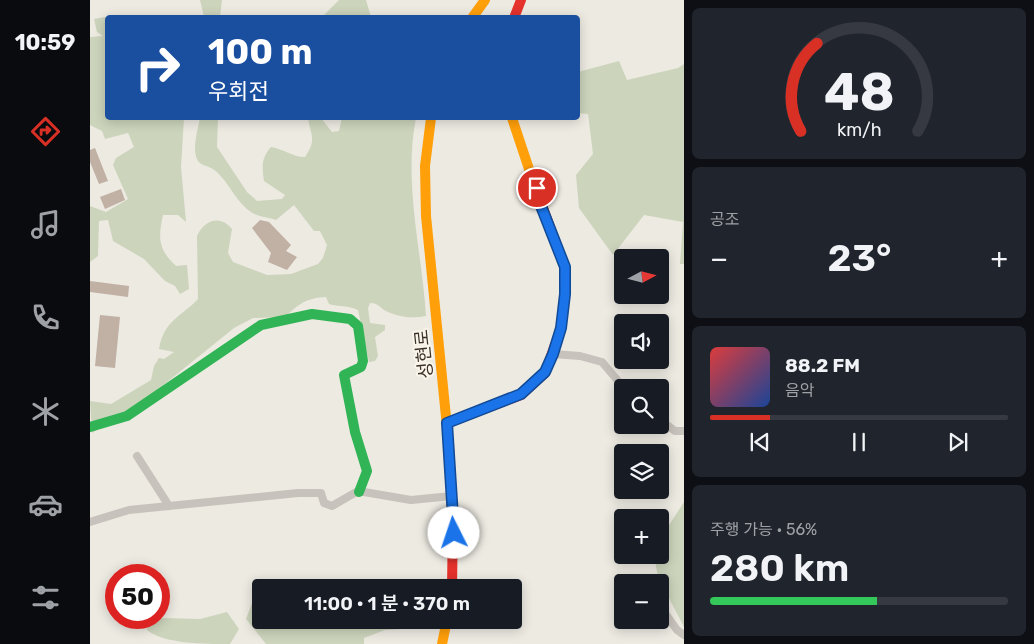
<!DOCTYPE html>
<html lang="ko">
<meta charset="utf-8">
<style>
body{margin:0;font-family:Rubik,"Noto Sans KR",sans-serif;background:#20242c;color:#f1f3f6;height:100vh;display:flex;flex-direction:column;font-size:19px;white-space:nowrap}
*{box-sizing:border-box;margin:0}
p{font-size:16px;color:#9ea1a6}
.icon{flex:none;width:28px;height:28px;fill:none;stroke:currentColor;stroke-width:2;stroke-linecap:round;stroke-linejoin:round}
.map{position:relative;flex:1;overflow:hidden}
.sheet{display:flex;flex-direction:column;gap:8px;padding:8px;background:#0d0f14;width:350px}
.sheet>*{flex:none}
.guide{position:absolute;left:15px;top:15px;width:475px;height:105px;border-radius:5px;box-shadow:0 2px 12px #0003;background:#1a4fa0;color:#fff;overflow:hidden}
.needle{width:32px;rotate:83deg}
.buttons{position:absolute;left:524px;top:249px;display:grid;gap:10px}
.buttons a{display:grid;place-items:center;width:55px;height:55px;border-radius:5px;background:#171b24;box-shadow:0 2px 12px #0003;font-size:25px}
.speed{position:absolute;left:15px;top:564px;display:flex;gap:10px;font-size:25px;font-weight:700;text-align:center}
.speed>*{display:grid;place-content:center;width:65px;height:65px;border-radius:50%;background:#171b24;box-shadow:0 2px 12px #0003;line-height:1}
.speed .limit{border:8px solid #d22;background:#fff;color:#111}
.pin{position:absolute;display:grid;place-items:center;width:42px;height:42px;color:#fff;margin:-21px;border:2px solid #fff;border-radius:50%;box-shadow:0 1px 5px #0007}
.me{position:absolute;width:55px;margin:-28px;rotate:356deg;stroke-linejoin:round;filter:drop-shadow(0 0 4px #0008)}
.turn{display:flex;align-items:center;gap:18px;height:105px;padding:0 20px;font-size:22px}
.turn .icon{width:65px;height:65px;stroke-width:2.5}
.turn b{display:block;font-size:35px;line-height:42px}
.big{font-size:38px;font-weight:600;line-height:1.1}
.sheet .tile{flex:1;display:flex;flex-direction:column;justify-content:center;gap:8px;min-width:0;padding:0 18px;border-radius:8px;background:#20242c}
.sheet .dial{align-items:center;gap:0}
.dial svg{height:130px;overflow:visible;fill:none;stroke:#363941;stroke-width:7;stroke-linecap:round;text-anchor:middle}
.dial text{fill:#f1f3f6;stroke:none}
.song{display:flex;align-items:center;gap:15px}
.cover{width:60px;height:60px;border-radius:8px;background:linear-gradient(135deg,hsl(0 70% 55%),hsl(220 70% 35%))}
.played{height:5px;border-radius:2px;background:linear-gradient(90deg,#d93025 20%,#363941 20%)}
.keys{display:flex;justify-content:space-around;direction:ltr}
.heat{display:flex;justify-content:space-between;align-items:center;font-size:28px;direction:ltr}
.charge{height:8px;border-radius:4px;background:linear-gradient(90deg,#34c759 56%,#363941 0)}
.trip{position:absolute;left:162px;top:579px;width:270px;height:50px;border-radius:5px;background:#171b24;box-shadow:0 2px 12px #0003;font-weight:600;line-height:50px;text-align:center}
main{display:flex;flex:1;min-height:0}
.menu{display:flex;flex-direction:column;width:90px;justify-content:space-around;align-items:center;background:#090b0e;color:#9ea1a6}
.menu .icon{width:35px;height:35px}
.menu .on{color:#d93025}
.menu b{font-size:22px;color:#f1f3f6}
.map>svg:first-child{display:block}
.green{fill:#ccd4bc}
.building{fill:#c1b0a4}
.lines{fill:none;stroke-linecap:round;stroke-linejoin:round}
.street{stroke:#c7c2bb;stroke-width:8}
.fast{stroke:#30b455;stroke-width:10}
.slow{stroke:#ff9f0a;stroke-width:10}
.jam{stroke:#e5322d;stroke-width:10}
.route-casing{stroke:#114b97;stroke-width:12}
.route{stroke:#1a73e8;stroke-width:9}
.labels{text-anchor:middle;dominant-baseline:central;stroke-width:4;stroke-linejoin:round;paint-order:stroke}
.street-label{font-size:18px;fill:#383029;stroke:#faf5ea}
</style>
<main>
<nav class="menu">
<b>10:59</b>
<svg class="icon on" aria-label="directions" viewBox="0 0 24 24"><path d="M12 3l9 9-9 9-9-9zM9 14v-3h6M13 9l2 2-2 2"/></svg>
<svg class="icon" aria-label="music" viewBox="0 0 24 24"><path d="M9 18V5l10-2v13"/><circle cx="6" cy="18" r="3"/><circle cx="16" cy="16" r="3"/></svg>
<svg class="icon" aria-label="phone" viewBox="0 0 24 24"><path d="M5 4h4l2 5-3 2q2 4 5 5l2-3 5 2v4C11 20 4 13 5 4z"/></svg>
<svg class="icon" aria-label="climate" viewBox="0 0 24 24"><path d="M12 3v18M4 7l16 10M4 17L20 7"/></svg>
<svg class="icon" aria-label="car" viewBox="0 0 24 24"><path d="M5 17H2v-5l4-1 3-4h7l3 4 3 1v5h-3M9 17h6M6 11h13"/><circle cx="7" cy="17" r="2"/><circle cx="17" cy="17" r="2"/></svg>
<svg class="icon" aria-label="filters" viewBox="0 0 24 24"><path d="M4 7h16M4 17h16"/><circle cx="9" cy="7" r="2"/><circle cx="15" cy="17" r="2"/></svg>
</nav>
<div class="map">
<svg width="594" height="644" viewBox="0 0 594 644">
<rect width="100%" height="100%" fill="#edeae2"/>
<!-- green -->
<path class="green" d="M110,0h22l-2,17h-16z
M249,0h27l5,17h-49z
M15,17h3v101h76l-3,49 5,55 -8,-7h-15c-5,23 -5,34 13,51l11,-1 2,24 -9,5 -5,-8 -10,-5 -21,-22 -31,-18 -5,-21 -9,1 -1,35 -8,6v-56l16,6 22,-13 -15,-34 3,-7 18,-11 -6,-14 -23,6 -3,-8 -12,-6v-88l13,-1 -6,-4 -3,-13z
M529,61l8,19 51,-12 6,-4v200h-4l3,-42 -39,-7 -31,40 -34,-47 -3,-33 17,-21 -5,-40 -10,-1v-41z
M110,118h18l-1,29 30,45 10,9 25,-2 3,-4 -21,-14c-2,-14 -3,-23 7,-34 13,2 21,10 34,10 12,-18 6,-20 3,-39h13l11,14 7,-1 3,-13h74c-13,65 6,133 10,198 -14,3 -29,1 -42,-6 -5,-4 -7,-7 -14,-7l-2,5 2,15 15,2v5l-10,7 3,19 -3,5 -6,1 -11,-52c-10,-5 -19,-3 -29,-6l-3,-7c-20,1 -27,7 -41,20l-32,1 -19,10 -83,67 -59,38 -2,-32 21,3 40,-24 3,-14 5,-8 5,1 10,-7 -15,-3c5,-29 22,-32 39,-50l-1,-63c7,-16 23,-22 35,-7l-4,24 5,9 34,13 24,-1 27,-10 5,-6 4,-13 -7,-14h-6l-20,-26 -18,15c-9,-3 -18,-3 -25,-8 -17,-12 -22,-31 -38,-43 -5,-3 -14,-4 -16,-10 -5,-11 1,-30 3,-41z
M594,502v125l-26,-50 -4,-22h6v-16z
M306,579l15,5 3,3h-52z
M162,603l9,3v14h160l-3,8 -33,2 -21,8v6h-98l-20,-25z
M137,612l12,17 -9,15c-26,0 -68,0 -84,-15l17,-11 37,1z"/>
<!-- building -->
<path class="building" d="M5,148l13,33 -9,3 -9,-22v-12z
M31,189l4,11 -20,9 -5,-12z
M170,220l9,2 22,23 -5,6 11,6 -10,13 -19,-8 3,-9 -19,-25z
M0,281l39,5 -1,11 -38,-5z
M10,315l20,2 -5,51 -20,-2z"/>
<g class="lines">
<!-- street -->
<path class="street" d="M463,354l27,2 22,6 22,26
M570,420l15,11h9
M47,456l32,50
M0,522l39,-12 169,-17h23l3,10 8,3 26,-15 53,9 41,-4
M570,606l17,24 7,5"/>
<!-- fast -->
<path class="fast" d="M0,427l37,-11 134,-91 51,-11 38,5 8,7 5,35 -2,6 -17,8 11,57 12,39 -8,21"/>
<!-- slow -->
<path class="slow" d="M382,18l13,-18
M341,118l-6,48 1,50 23,231
M422,118l22,66
M352,644l5,-24"/>
<!-- jam -->
<path class="jam" d="M424,18l7,-18
M357,423l74,-28 24,-22 16,-45 4,-34v-27l-31,-83
M359,447l4,72 -1,69"/>
</g>
<g class="lines">
<!-- route casing -->
<g class="route-casing">
<path id="route" d="M364,533l-7,-110 74,-29 24,-22 8,-18 8,-26 4,-34v-27l-24,-61 -4,-18"/>
</g>
<!-- route -->
<use href="#route" class="route"/>
</g>
<g class="labels">
<!-- street labels -->
<g class="street-label">
<text transform="translate(334 354) rotate(-96)">성현로</text>
</g>
</g>
</svg>
<div class="buttons">
<a><svg class="needle" viewBox="-14 -14 28 28"><path d="M0-13l5 13h-10z" fill="#e53935"/><path d="M0 13l5-13h-10z" fill="#9ea1a6"/></svg></a>
<a><svg class="icon" aria-label="sound" viewBox="0 0 24 24"><path d="M4 9h4l5-4v14l-5-4H4zM17 9q2 3 0 6"/></svg></a>
<a><svg class="icon" aria-label="search" viewBox="0 0 24 24"><circle cx="10" cy="10" r="6"/><path d="M15 15l6 6"/></svg></a>
<a><svg class="icon" aria-label="layers" viewBox="0 0 24 24"><path d="M12 4l9 5-9 5-9-5zM3 14l9 5 9-5"/></svg></a>
<a>+</a>
<a>−</a>
</div>
<div class="speed"><div class="limit">50</div></div>
<div class="pin" style="left:447px;top:188px;background:#d93025"><svg class="icon" aria-label="arrive" viewBox="0 0 24 24"><path d="M6 21V4h12l-3 4 3 4H6"/></svg></div>
<svg class="me" style="left:364px;top:533px" viewBox="-20 -20 40 40"><circle r="19" fill="#fff"/><path d="M0-13L10 11 0 6-10 11z" fill="#1a73e8"/></svg>
<div class="trip">11:00 · 1 분 · 370 m</div>
<div class="guide">
<div class="turn"><svg class="icon" aria-label="right" viewBox="0 0 24 24"><path d="M7 20v-9h11M14 6l5 5-5 5"/></svg><div><b>100 m</b>우회전</div></div>
</div>
</div>
<section class="sheet">
<div class="tile dial"><svg viewBox="0 0 100 80">
<path d="M14 69A42 42 0 1 1 86 69"/>
<path d="M14 69A42 42 0 0 1 24 15" stroke="#d93025"/>
<text x="50" y="56" font-size="32" font-weight="700">48</text>
<text x="50" y="72" font-size="11">km/h</text>
</svg></div>
<div class="tile"><p>공조</p>
<div class="heat"><a>−</a><b class="big">23°</b><a>+</a></div>
</div>
<div class="tile">
<div class="song"><i class="cover"></i><div><b>88.2 FM</b><p>음악</p></div></div>
<div class="played"></div>
<div class="keys"><svg class="icon" aria-label="previous" viewBox="0 0 24 24"><path d="M18 5L8 12l10 7zM5 5v14"/></svg><svg class="icon" aria-label="pause" viewBox="0 0 24 24"><path d="M8 5v14M16 5v14"/></svg><svg class="icon" aria-label="next" viewBox="0 0 24 24"><path d="M6 5l10 7-10 7zM19 5v14"/></svg></div>
</div>
<div class="tile"><p>주행 가능 · 56%</p><b class="big">280 km</b><div class="charge"></div></div>
</section>
</main>
